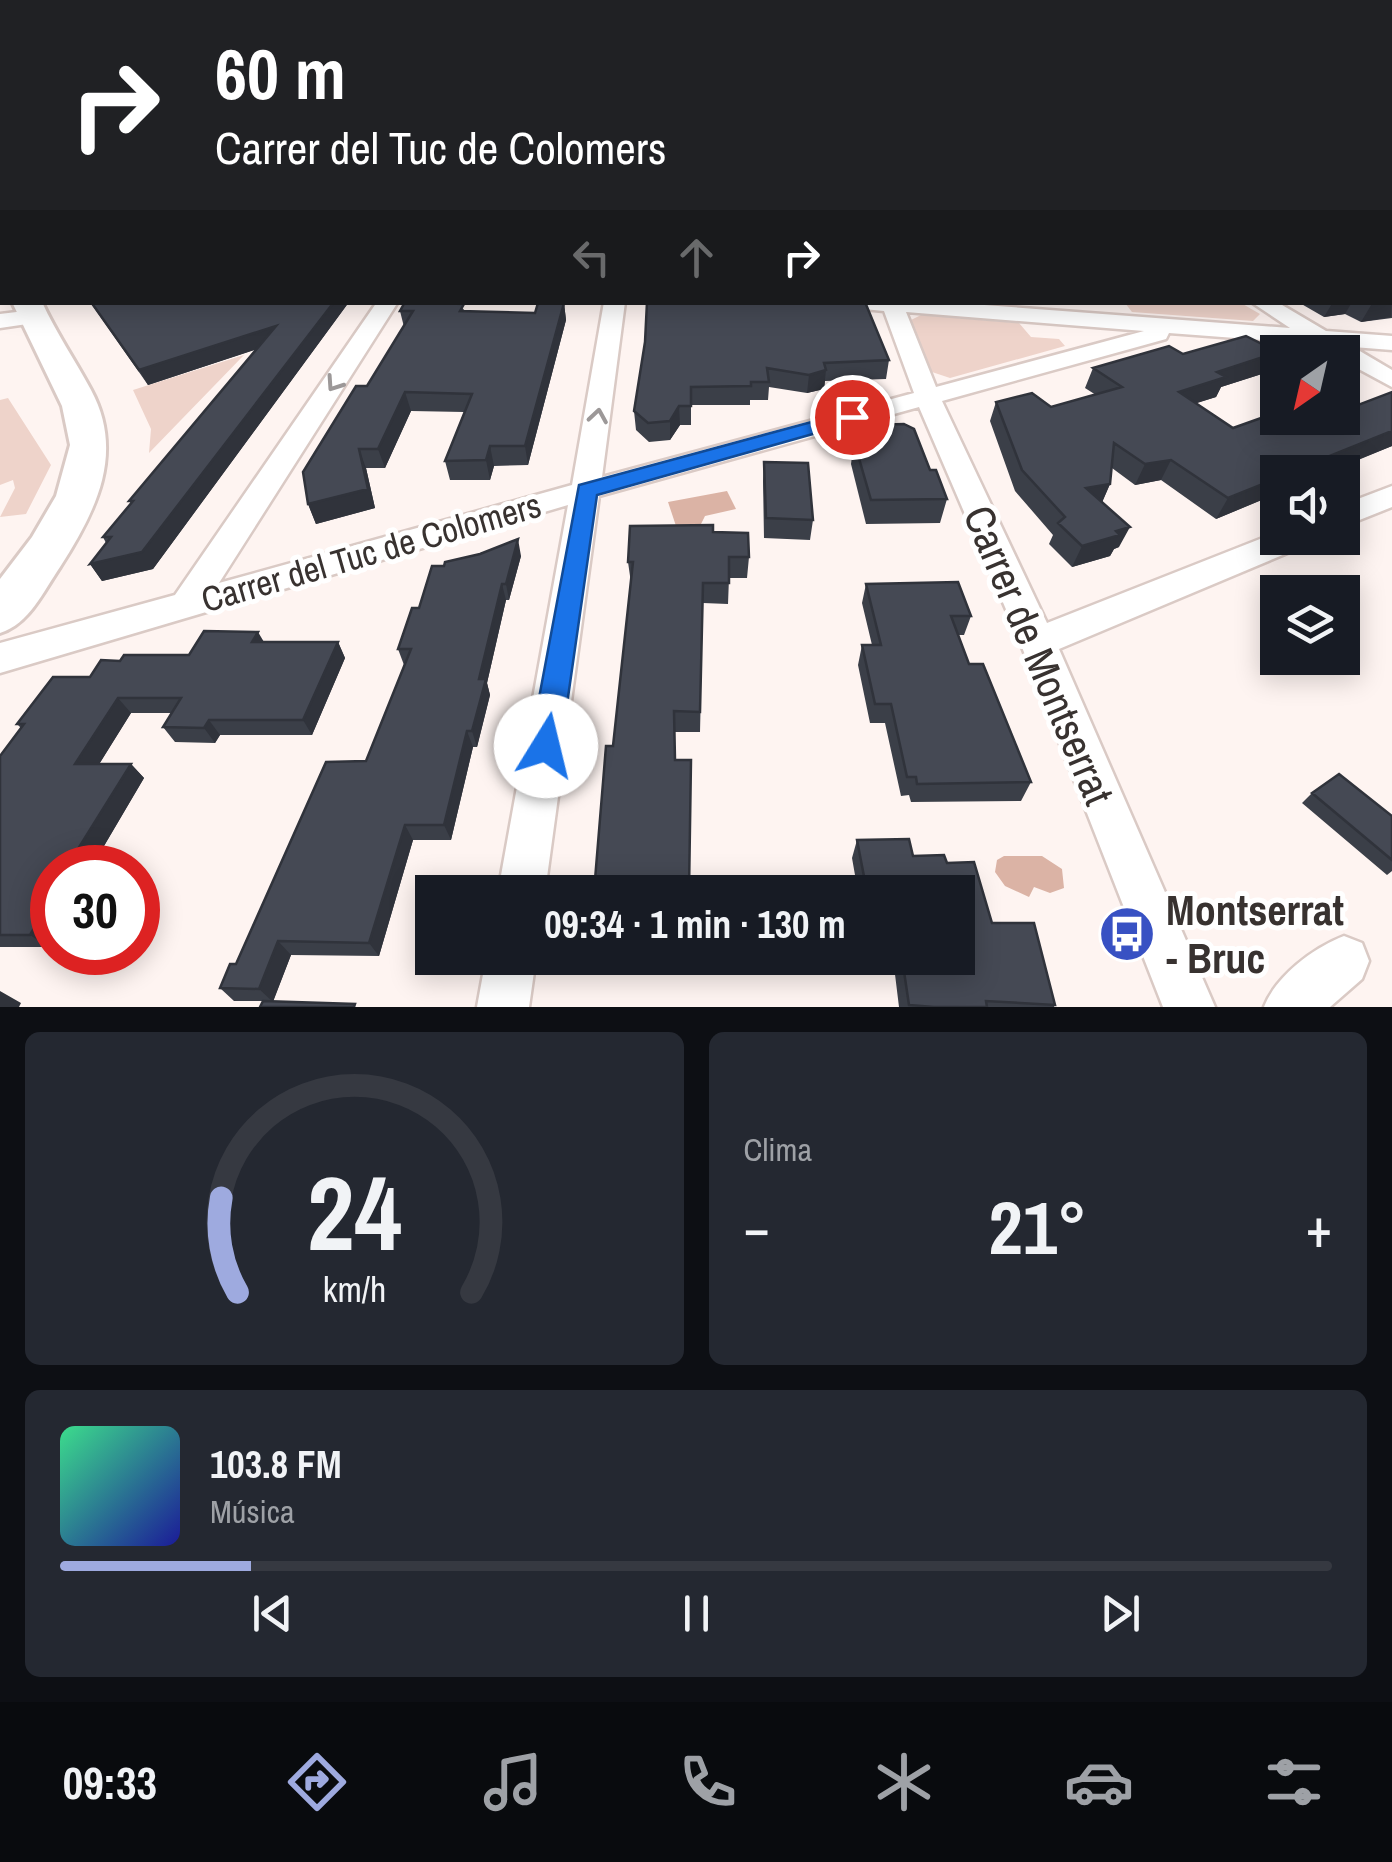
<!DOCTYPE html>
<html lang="es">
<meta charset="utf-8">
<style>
body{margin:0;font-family:"Archivo Narrow",sans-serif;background:#242831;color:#f1f3f6;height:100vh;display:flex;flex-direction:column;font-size:38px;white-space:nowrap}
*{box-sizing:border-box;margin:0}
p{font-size:32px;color:#9ea1a6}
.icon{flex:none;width:55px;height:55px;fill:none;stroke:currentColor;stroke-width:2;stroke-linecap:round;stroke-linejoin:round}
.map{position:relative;height:1007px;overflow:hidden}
.details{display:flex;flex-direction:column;gap:25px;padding:25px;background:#0d0f14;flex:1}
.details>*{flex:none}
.guide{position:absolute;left:0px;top:0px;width:1392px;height:305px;box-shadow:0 5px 25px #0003;background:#202124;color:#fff;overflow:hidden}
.needle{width:65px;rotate:214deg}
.buttons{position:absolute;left:1260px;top:335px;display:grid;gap:20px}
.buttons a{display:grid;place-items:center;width:100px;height:100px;border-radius:0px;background:#171b24;box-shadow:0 5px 25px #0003;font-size:50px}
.speed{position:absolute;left:30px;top:845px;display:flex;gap:20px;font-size:50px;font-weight:700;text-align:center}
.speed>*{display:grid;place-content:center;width:130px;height:130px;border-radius:50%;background:#171b24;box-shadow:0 5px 25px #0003;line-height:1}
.speed .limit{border:15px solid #d22;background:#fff;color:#111}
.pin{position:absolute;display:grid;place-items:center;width:85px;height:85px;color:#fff;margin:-42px;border:5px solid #fff;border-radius:50%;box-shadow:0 2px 10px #0007}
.me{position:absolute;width:110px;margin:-55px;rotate:9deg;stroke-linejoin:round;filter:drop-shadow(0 0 8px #0008)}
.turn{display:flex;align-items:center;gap:35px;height:210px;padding:0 50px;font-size:45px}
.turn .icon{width:130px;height:130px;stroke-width:2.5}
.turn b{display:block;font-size:70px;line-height:85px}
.lanes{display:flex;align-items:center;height:95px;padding:0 50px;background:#0003;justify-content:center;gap:50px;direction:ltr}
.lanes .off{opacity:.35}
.big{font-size:75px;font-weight:700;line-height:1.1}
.details .widget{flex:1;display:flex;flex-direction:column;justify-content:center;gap:15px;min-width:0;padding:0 35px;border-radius:15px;background:#242831}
.details .dial{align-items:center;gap:0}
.dial svg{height:260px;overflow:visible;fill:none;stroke:#363941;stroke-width:7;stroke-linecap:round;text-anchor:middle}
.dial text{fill:#f1f3f6;stroke:none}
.song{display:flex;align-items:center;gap:30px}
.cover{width:120px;height:120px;border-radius:15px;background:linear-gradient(135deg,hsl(150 70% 55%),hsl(240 70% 35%))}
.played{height:10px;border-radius:5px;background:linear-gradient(90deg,#9eaadf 15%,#363941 15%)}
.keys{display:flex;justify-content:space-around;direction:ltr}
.heat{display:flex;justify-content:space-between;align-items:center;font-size:55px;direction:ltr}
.details .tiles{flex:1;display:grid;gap:25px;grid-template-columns:1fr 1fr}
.widget:last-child{grid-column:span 2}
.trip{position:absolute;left:415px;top:875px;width:560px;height:100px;border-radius:0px;background:#171b24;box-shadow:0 5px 25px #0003;font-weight:700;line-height:100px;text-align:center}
.tabs{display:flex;height:160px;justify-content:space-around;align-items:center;background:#090b0e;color:#9ea1a6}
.tabs .icon{width:70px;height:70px}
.tabs .current{color:#9eaadf}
.tabs b{font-size:45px;color:#f1f3f6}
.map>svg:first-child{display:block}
.green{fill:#eed3ca}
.water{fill:#dbb3a5}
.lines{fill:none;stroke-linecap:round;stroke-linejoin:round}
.street-casing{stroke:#dacac5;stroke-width:5}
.secondary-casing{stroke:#dacac5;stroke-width:6}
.street{fill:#fff;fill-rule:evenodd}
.secondary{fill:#fff;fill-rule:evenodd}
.wall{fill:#3b3f48}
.shaded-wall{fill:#30333b}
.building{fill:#454954;stroke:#30333b;stroke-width:2.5}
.oneway{stroke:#9c9898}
.route{fill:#1a73e8;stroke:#114b97;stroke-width:2.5}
.labels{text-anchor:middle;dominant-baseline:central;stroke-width:10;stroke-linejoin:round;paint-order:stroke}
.street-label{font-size:35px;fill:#383230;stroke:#fff}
.near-street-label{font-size:42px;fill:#383230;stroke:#fff}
.near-poi-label{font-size:42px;font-weight:bold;fill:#383230;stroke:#fff;text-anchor:start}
</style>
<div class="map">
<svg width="1392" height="1007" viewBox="0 0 1392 1007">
<rect width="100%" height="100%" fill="#fef4f1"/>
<!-- green -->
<path class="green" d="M1125,303h116l19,11 -7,7 -121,-9z
M921,315l98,8 12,14 28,2 6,7 -115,32 -18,-6 -23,-51z
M244,355l-95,98 2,-24 -18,-39z
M8,398l43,67 -25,49 -26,3 15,-29 -2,-8 -13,5v-85z"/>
<!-- water -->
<path class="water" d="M727,491l9,18 -31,7 -5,10 -23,3 -9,-27z
M1004,856h38l20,13 2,19 -14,5 -16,-6 -5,10 -24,-11 -10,-14 2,-12z"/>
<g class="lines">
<!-- street casing -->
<g class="street-casing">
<path id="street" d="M377,302h21l-179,281 353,-98 32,-183h21l-23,175 312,-84 -30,-82 -31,-3 -10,-6h101l346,26 -39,-26h26l49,29 66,5v14l-39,-3 39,23v17l-50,-27v-8h-13l-14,-8 -146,-11 -3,6 -224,62 105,222 231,-91v6h31l-5,8 -245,103 156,358h-52l-143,-365 -101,-235 -320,89 -54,396h-47l70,-387 -568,168v-30l175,-48zM906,312l238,19 -208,56z
M33,310l8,2 3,5 -3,5 -41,6v-14z
M1392,486v21l-50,20v-22z
M1344,936l18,7 7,18 -7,18 -32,28h-66c12,-31 49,-59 80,-71z
M486,958h50l-7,49h-52z"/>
</g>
<!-- secondary casing -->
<g class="secondary-casing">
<path id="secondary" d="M2,241v17l-2,1v-17z
M12,302h30c14,31 33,58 49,88 34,63 5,121 -31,177 -17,25 -31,57 -60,66v-54l32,-42 24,-41 14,-51 -8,-39z"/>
</g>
<!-- street -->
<use href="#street" class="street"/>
<!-- secondary -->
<use href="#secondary" class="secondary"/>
</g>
<!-- wall -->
<path class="wall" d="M0,108h2v111l-2,2z
M1392,235v83l-31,4 -16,-8 -21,3 -26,-15h92z
M90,302h259l-196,267 -51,12 -12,-17 16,-21 -3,-6 28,-34 -2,-2 128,-152 -109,36z
M405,302h56l-2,2 6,7 70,2 29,-10 2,17 -38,145 -34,1 -4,14h-40l-5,-19 19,-49 -53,-1 -26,57h-19l9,40 -59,16 -8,-20 59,-118 37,-59 -4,-16z
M645,342l244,18 -3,19 -61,2 -1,8 -17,4 -38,-6 -1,13h-18v5h-59v20h-11l-10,15 -21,2 -13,-12 -2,-19z
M1183,354l85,18 -47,15 -5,10 -20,6 37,25 74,-3 85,-33v54l-176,73 -55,-39 -26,5 -23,-17 -2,16 -8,18 17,45 -5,2 -4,7 -38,11 -23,-23 4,-9 -38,-44 -25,-70 6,-19 55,5 45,-12 -11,-7 8,-20z
M873,425l57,45 17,29 -7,24 -74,1 -15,-60 3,-23h12l1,-6h4z
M764,462l49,58 -3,20 -46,-2 -1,-57z
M713,532l36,25 -2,21h-18l-1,26 -25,-1 -3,129h-25v28l15,132 -77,-146 18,-163 -3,-21z
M521,556l-12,44h-3l-19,83 3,12 -13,52h-4l-22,93h-38l-34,116 -88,-1 -18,46h-39l-14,-13 146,-227 38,-96 -6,-16 21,-41 25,-42z
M866,584l105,32 -7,19h-6l11,29 62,118 -10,19 -110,1 -2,-7 -8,1 -16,-73h-15l-12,-58 4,-20h10l-10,-42z
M264,642h74l7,16 -33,77h-92l-5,8 -40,-1 -12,-15 9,-14h-41l-32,51h32l13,14 -53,90h-39l-4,79h-48v-191l21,-28 -4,-4 73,-47 30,-16 69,-6z
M1312,793l80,23v55l-5,4 -85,-72z
M857,840l56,16 34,7 108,142 -1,2h-155l-6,-49h65v-66h-100l-6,-34z"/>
<!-- shaded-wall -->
<path class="shaded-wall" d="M2,176v43l-2,2v-44z
M1390,299h2l-1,18 -30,5 12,-20h17z
M334,302h15l-196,267 -51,12 -12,-17z
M1333,302h19l-7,12 -21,3z
M564,303l2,17 -38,145 -3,-19z
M276,326l6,15 -134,44 -9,-15z
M1278,353l-10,19 -47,15 -5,10 -47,15 10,-20 38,-20z
M826,370l-2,19 -17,4 2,-18z
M405,392l6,19 -26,57 -7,-19z
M679,406l1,19 -10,15v-19z
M1392,431v15l-65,26h-37z
M490,446l4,20 -4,14 -4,-20z
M359,449l7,19 9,40 -59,16 -8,-20z
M1171,460l-10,20 -26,5 10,-21z
M1278,478v15l-62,26 12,-21z
M1110,484l-9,21 -15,-17z
M1130,527l-11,20 -5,2 -4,7 -38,11 10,-21 34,-15z
M518,539l3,17 -12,44 -3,-16z
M502,584l4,16 -19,83 3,12 -13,52 -5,-16 7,-52z
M258,632l9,15 -15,-5z
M338,642l7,16 -33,77 -9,-15z
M118,698l13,15 -41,66 -15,-15z
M209,720l11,15 -5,8 -11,-15z
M467,731l6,16 -22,93 -7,-15z
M131,764l13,14 -53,90h-20l-3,-3z
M405,825l8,15 -34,116 -10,-13z
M52,898v42l-4,7 -18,-12z
M278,941l13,14 -18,47 -14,-13z
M0,991l21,12 -2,4h-19z"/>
<!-- building -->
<path class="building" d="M2,146v30l-2,1v-29z
M1390,234l2,1v64h-2z
M91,302h243l-192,250 -52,12 21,-27h-8l30,-36h-4l147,-175 -137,44z
M405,302l59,2 -4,7 75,2 3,-10h26l-39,143h-35l-4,14 -41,1 27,-67 -67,-2 -27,57h-19l9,40 -60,15 -5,-32 53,-86h11l46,-75h-13z
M647,302h218l24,58 -65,3 2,7 -17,5 -42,-7 2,14h-18v4l-60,1v19h-12l-9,15 -22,2 -14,-12 11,-69z
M1246,336l32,16 -61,20 9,5 -47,15 54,36 45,-16v6h16l13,7 19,-7h16v-7l50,-19v39l-102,41h-12v6l-50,20 -57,-38 -26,4 -31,-21 -4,41 -24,4 44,39 -14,4 4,4 -38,11 -24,-23 7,-6 -43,-47 -26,-68 36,-9 19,14 71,-20 -29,-19 76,-22 14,8z
M904,424l10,5 16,41h6l11,29 -76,1 -17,-59h14l-1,-6h9l-3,-10z
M764,462l44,1 5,57 -47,-2z
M713,525v7l35,1 1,24h-20v26h-26l-3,129 -26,-1 1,49h16l-2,132h-95l12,-146h7l20,-184h-5l2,-36z
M518,539l-12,45h-4l-23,95h7l-14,52h-5l-23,94h-39l-36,118 -91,-2 -19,48 -39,-1 10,-24h6l90,-202 40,-1 45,-112h-13l14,-41h7l13,-42h12l1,-4 35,-8z
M958,582l13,34h-20l18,48h14l48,118 -114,2 -1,-7h-9l-16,-73h-16l-13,-59h19l-15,-61z
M204,631l54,1 -6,10h86l-35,78h-94l-5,8 -41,-1 18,-29h-63l-43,66h56l-63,101h4l-1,3h-19v30l-22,37h-30v-179l24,-32h-7l36,-47h37l11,-17 19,1 4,-6h65z
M1339,774l53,42v44l-80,-67z
M909,839l4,17 31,-1 3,8 27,-1 18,61h42l21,82 -69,-4 1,6h-53l-25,-2 -7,-47h56v-66h-91l-10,-52z
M263,1001l92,3 -1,3h-94z"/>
<!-- one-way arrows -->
<defs><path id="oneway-chevron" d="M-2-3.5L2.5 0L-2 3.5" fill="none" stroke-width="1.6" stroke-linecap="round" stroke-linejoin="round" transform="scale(2.5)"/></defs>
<g class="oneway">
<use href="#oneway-chevron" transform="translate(334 384) rotate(124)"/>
<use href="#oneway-chevron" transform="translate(598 416) rotate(-81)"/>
</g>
<!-- sky -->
<linearGradient id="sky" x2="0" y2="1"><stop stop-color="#a3b4cd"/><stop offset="0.43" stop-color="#fffaf9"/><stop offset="1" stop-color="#fffaf9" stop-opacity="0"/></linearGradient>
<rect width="1392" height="249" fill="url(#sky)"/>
<!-- route -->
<path class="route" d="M852,411l9,6 -2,4 -262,74 -36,251 -5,10 -10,4 -11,-4 -5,-10 49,-261z"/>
<!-- icons -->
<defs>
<g id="bus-disc" transform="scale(2.875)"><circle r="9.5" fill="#3851c3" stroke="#fff"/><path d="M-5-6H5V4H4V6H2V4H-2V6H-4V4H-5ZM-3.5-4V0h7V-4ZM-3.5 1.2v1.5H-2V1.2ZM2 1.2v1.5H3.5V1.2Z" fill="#fff"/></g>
</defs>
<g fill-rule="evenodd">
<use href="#bus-disc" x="1127" y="934"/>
</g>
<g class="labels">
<!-- street labels -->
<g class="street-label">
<text transform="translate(371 552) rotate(-16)">Carrer del Tuc de Colomers</text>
</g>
<!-- near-street labels -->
<g class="near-street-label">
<text transform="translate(1039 655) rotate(67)">Carrer de Montserrat</text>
</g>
<!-- near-poi labels -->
<g class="near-poi-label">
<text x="1166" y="910">Montserrat<tspan x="1166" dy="48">- Bruc</tspan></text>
</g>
</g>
</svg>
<div class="buttons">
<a><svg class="needle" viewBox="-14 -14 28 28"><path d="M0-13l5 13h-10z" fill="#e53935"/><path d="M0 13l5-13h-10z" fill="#9ea1a6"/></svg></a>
<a><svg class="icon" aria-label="sound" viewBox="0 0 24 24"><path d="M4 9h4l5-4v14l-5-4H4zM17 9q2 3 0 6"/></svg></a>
<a><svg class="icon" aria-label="layers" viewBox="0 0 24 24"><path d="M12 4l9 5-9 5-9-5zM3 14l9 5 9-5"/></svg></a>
</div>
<div class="speed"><div class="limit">30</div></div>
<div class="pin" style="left:852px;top:417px;background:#d93025"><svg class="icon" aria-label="arrive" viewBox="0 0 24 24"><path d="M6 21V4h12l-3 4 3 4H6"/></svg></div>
<svg class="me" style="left:546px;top:746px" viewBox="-20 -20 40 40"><circle r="19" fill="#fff"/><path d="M0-13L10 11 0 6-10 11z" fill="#1a73e8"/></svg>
<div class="trip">09:34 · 1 min · 130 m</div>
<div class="guide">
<div class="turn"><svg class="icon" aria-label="right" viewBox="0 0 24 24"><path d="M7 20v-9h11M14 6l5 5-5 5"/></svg><div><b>60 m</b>Carrer del Tuc de Colomers</div></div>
<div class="lanes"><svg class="icon off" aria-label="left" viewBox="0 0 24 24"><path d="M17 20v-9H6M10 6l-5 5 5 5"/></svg><svg class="icon off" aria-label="ahead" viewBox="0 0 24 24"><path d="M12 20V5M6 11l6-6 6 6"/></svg><svg class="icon" aria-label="right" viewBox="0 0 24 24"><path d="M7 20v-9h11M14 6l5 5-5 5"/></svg></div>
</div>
</div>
<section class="details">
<div class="tiles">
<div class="widget dial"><svg viewBox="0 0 100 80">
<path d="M14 69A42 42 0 1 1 86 69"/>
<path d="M14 69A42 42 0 0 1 9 40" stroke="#9eaadf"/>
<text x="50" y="56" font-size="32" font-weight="700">24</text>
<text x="50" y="72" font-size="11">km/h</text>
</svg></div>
<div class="widget"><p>Clima</p>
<div class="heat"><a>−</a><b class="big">21°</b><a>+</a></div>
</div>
<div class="widget">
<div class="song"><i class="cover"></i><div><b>103.8 FM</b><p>Música</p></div></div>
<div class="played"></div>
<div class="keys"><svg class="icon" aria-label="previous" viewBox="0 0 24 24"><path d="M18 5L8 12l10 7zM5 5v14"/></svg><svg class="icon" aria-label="pause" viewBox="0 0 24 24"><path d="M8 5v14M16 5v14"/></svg><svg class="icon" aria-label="next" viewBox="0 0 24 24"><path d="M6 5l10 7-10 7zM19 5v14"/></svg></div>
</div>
</div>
</section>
<nav class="tabs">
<b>09:33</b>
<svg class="icon current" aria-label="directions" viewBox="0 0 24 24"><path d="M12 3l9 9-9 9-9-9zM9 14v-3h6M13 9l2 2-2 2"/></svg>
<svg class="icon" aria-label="music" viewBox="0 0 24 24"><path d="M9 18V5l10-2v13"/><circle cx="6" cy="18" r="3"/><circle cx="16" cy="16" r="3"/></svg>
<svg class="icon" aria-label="phone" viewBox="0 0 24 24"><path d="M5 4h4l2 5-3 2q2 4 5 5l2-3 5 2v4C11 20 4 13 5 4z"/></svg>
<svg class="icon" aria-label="climate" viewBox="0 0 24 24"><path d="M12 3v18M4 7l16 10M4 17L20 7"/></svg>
<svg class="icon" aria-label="car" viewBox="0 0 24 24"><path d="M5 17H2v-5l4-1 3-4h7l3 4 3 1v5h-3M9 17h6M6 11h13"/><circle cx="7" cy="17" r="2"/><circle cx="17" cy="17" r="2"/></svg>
<svg class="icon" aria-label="filters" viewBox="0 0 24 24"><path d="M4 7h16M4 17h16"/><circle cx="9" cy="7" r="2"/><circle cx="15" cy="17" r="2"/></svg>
</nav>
